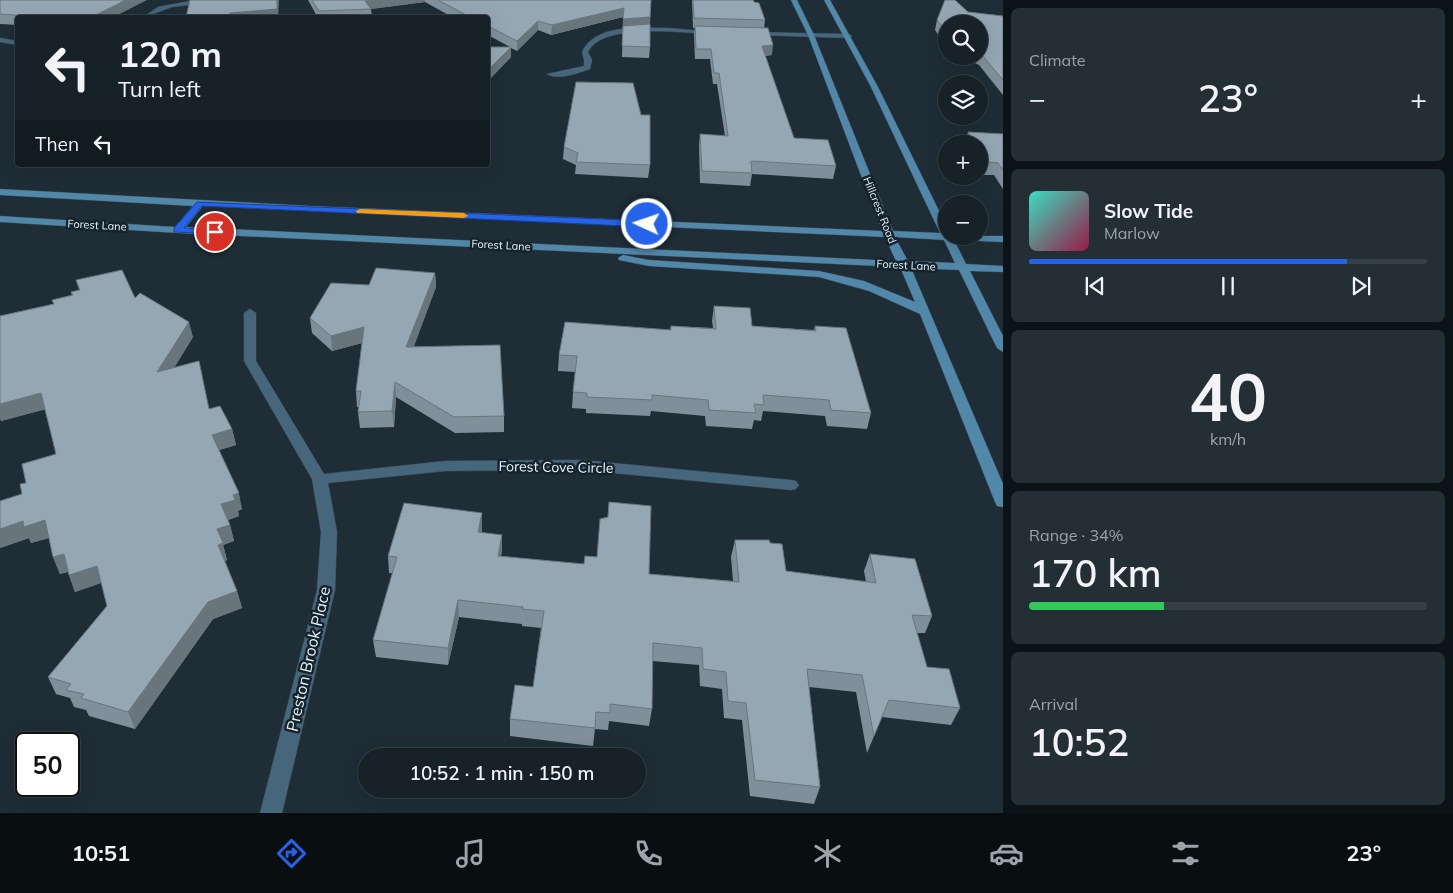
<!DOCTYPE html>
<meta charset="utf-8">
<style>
body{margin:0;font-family:Mulish,sans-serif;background:#232f34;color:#f1f3f6;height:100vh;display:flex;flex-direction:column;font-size:19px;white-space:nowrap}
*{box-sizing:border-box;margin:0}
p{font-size:16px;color:#9ea4a8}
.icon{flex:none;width:28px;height:28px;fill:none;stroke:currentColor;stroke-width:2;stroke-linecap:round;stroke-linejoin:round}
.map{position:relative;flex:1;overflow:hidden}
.side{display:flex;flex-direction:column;gap:8px;padding:8px;background:#0c1316;width:450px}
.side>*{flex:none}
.hud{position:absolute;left:15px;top:15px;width:475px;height:152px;border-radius:5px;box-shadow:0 5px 20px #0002,0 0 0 1px #353f45;background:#162228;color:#f1f3f6;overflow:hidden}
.fabs{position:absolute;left:938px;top:15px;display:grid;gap:10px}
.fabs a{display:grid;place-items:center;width:50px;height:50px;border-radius:50%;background:#162228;box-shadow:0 5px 20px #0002,0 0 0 1px #353f45;font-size:25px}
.speed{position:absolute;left:15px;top:732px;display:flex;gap:10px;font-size:25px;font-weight:700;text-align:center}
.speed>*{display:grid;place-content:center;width:65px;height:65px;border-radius:50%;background:#162228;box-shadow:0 5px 20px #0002,0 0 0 1px #353f45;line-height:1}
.speed .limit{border:2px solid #111;border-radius:8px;background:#fff;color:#111}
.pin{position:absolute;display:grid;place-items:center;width:42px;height:42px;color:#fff;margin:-21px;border:2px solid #fff;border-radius:50%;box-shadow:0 1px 5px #0007}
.me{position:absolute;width:55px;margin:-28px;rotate:273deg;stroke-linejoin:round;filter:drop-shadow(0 0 4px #0008)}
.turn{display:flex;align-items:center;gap:18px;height:105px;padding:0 20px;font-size:22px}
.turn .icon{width:65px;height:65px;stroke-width:2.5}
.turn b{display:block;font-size:35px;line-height:42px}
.then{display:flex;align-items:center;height:48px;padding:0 20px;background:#0003;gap:10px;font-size:19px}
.big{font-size:38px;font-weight:600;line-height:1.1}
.side .card{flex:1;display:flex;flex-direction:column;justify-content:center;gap:8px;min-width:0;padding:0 18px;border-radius:8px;background:#232f34}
.side .dial{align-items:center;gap:0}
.dial b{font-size:65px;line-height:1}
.song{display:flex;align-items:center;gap:15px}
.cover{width:60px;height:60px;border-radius:8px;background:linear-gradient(135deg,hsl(170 70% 55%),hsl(340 70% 35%))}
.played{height:5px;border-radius:2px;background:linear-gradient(90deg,#2563eb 80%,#353f45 80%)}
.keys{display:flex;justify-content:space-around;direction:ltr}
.heat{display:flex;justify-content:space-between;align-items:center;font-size:28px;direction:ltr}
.charge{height:8px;border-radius:4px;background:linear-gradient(90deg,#34c759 34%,#353f45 0)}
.trip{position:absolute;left:358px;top:748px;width:288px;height:50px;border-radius:25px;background:#162228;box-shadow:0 5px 20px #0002,0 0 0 1px #353f45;font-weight:600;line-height:50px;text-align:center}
.tab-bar{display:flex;height:80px;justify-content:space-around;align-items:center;background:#090e10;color:#9ea4a8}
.tab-bar .icon{width:35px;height:35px}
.tab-bar .on{color:#2563eb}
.tab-bar b{font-size:22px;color:#f1f3f6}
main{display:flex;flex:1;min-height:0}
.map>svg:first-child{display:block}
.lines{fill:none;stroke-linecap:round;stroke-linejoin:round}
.minor-casing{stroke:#3b4951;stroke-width:1}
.secondary-casing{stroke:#3b4951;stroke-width:1}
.minor{fill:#45667b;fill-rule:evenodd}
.secondary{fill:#5187a9;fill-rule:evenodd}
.wall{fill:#80909a}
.shaded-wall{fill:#68757d}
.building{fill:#95a7b3;stroke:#68757d}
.route{fill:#2563eb;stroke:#184099}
.slow{fill:#f59e0b}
.labels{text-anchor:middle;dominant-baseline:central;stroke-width:5;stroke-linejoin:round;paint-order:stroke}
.far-street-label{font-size:11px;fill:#eaf4fa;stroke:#14232c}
.street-label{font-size:14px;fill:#eaf4fa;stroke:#14232c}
.near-street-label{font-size:16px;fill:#eaf4fa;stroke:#14232c}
</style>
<main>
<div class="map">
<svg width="1003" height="813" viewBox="0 0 1003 813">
<rect width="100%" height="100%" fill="#1e2d36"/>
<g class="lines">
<!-- minor casing -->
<g class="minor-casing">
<path id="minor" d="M195,0h36l-59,7 -19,7 -4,4h-7l16,-11z
M668,28l46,4 -3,2c-28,-1 -109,-12 -123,18l4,8 -2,9c-12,4 -32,12 -43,5l37,-8v-6l-2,-8c13,-29 60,-24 86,-24z
M751,32l98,2 3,2 -3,2 -96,-3z
M0,38l18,3v4l-18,-3z
M250,309l6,4v48l68,113 121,-13 137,-1 209,20 5,1 3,4 -3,4 -5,1 -209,-20 -137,1 -117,12 9,49 -2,58 -53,223h-22l57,-223 4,-58 -9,-53 -68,-118v-48z"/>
</g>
<!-- secondary casing -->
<g class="secondary-casing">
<path id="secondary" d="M791,0h6l17,35 79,196 47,2 -69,-146 -47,-87h6l48,87 68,138v11h57v6l-49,-2 12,24 37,2v6l-33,-1 33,65v16l-6,-4 -38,-78 -48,-2 92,216v23l-6,-1 -2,-4 -75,-188 -51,-23 -50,-14 -170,-11 -30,-6 -1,-2 5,-3 26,5 170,11 45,10 51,21 -15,-35 -722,-34 -178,-11v-6l175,11 18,-21 -193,-11v-6l310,17 572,25 -74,-196zM203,206l682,31 11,24 -710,-34zM895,237l49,3 11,23 -47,-2z"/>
</g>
<!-- minor -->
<use href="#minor" class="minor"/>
<!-- secondary -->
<use href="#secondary" class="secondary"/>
</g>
<!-- wall -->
<path class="wall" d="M0,0l112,18h-94v7l-18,-1z
M308,0h343l-1,24v23l-1,11 -27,-1 1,-40 -72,18 -13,-5 -21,21 -6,-3v9l-23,24v-34h22l-22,-12v-17h-34l-29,-16 -54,7 1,9h-54z
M692,0h61l12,20 -1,8 8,27 -7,1 29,82 42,28 -3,13 -81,-5 -2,12 -50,-3 -1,-37 1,-12 25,2 -8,-52h-4l-3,-25h-15l-1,-24 1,-7h-2z
M968,12l35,4v79l-24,-30 -10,-5 -3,-4h13v-32h-33v22l-11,-16 2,-10z
M968,132l35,2v55l-9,-14h-11l-4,-7v-24h-14z
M564,147l86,18 -2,13 -73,-4 1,-9 -13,-6z
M435,273l1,14 -23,60 91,69v16l-49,1 -59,-36 -2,30 -34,1 -2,-16 1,-5h-2l-1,-16 6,-48 -30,8 -20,-18 -2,-15 59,-33z
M76,280l59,18 58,39 -19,31 36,41 22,20 4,16 -17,5 23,59 -4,2 1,5 -11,4 2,5 4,16 -11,4 4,15 -2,1 12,30 5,17 -29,11 -78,110 -46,-13 -3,-6 -12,-3 -4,-9 -14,-4 -8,-17 59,-71 -6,-23 -26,9 -7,-20 -8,2 -7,-17 -4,-19 -18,5 -2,-5 -29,10v-47l22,-7 4,-11 30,-29 -11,-45 -44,12 -1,-3v-102l54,-12 18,-8 -1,-4 8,-2z
M714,306l38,20 62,4 1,-4 56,87 -4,16 -40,-3 -2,-10 -62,-5 -2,10 -7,-1 -2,9 -46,-3 -1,-10 -54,-5 -1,5 -64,-3v-4l-14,-1 1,-16 2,-20 -17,-1 1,-16 111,-25 1,-4 42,2 -1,-7z
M482,530v3l20,18 -1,5 148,18 84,7 -2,-24 4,-17 35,3 16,28 80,11 -2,-11 6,-17 62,62 -7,17h-8l10,34 33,41 -9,17 -69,-8 -15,36 -11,-61 -47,-5 11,100 -6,17 -64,-8 -8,-76 -18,-2 -2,-29 -22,-3 -1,-21 -47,-4v48l-3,17 -40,-5 -1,9 -13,-1 -2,17 -83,-10v-17l23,-32 8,-59 -19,-2v-2l-63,-7 -11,48 -72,-8 -3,-17 20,-67h-4l-1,-17z"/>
<!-- shaded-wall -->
<path class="shaded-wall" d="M126,0h21l-35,18h-22z
M277,0h2l-1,18h-49l1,-5z
M373,0h52v2l-54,7 -6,-8z
M624,8l-1,9 -72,18 1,-10z
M650,17v9l-27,2v-9z
M538,21v9l-21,21v-10z
M773,45l-1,10 -12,1 2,-10z
M511,47v10l-23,24v-11z
M435,273l1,14 -28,76 -2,-16z
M189,322l4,15 -31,50 -5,-15z
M364,327l2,15 -34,9 -1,-15z
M395,382l1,15 -2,30 -2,-16z
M41,393l6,16 -46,12 -1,-3v-14z
M232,429l4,16 -20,6 -4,-16z
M239,493l3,16 -4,2 1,5 -14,5 -4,-17 12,-9z
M482,513v17l-4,19v-17z
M45,520l7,17 -21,6 -2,-5 -29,10v-19l23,-8z
M230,525l4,16 -11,4 4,15 -5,2 -4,-17 -1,-16z
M502,535v16l-4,21v-16z
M64,554l6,17 -10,3 -7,-17z
M97,566l6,16 -28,10 -6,-17z
M237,591l5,17 -29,11 -78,110 -7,-17 80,-110z
M458,600l1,17 -11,48v-17z"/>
<!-- building -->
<path class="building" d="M0,0h126l-36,18h-36l-54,-4z
M190,0h87v9l-47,4 -1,5 -43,-1z
M312,0h61l-8,1 6,8 -52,2z
M438,0h213l-1,17 -27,2 1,-11 -72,17 -14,-4 -21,20 -29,-15v-8h-16z
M693,0h60l1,2 5,1 6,17 -71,-2z
M945,0h10l13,12 35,4v64l-21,-25 -3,-2v-29h-33v8l-9,-12z
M650,24v23l-28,-1 1,-20z
M695,26l73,2 5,17 -11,1 32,92 34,2 8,26 -85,-5 1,12 -50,-2 -2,-37 28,2 -9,-63h-5l-3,-24h-15z
M488,47h23l-23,23z
M576,82l57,1 8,32h9v50l-74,-3 2,-9 -14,-6z
M968,132l35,2v36l-5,-7 -11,-1 -8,-13v-5h-4z
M376,268l59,5 -29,74 94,-2 4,71 -50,1 -59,-35 -3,29 -34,1 3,-21h-5l8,-64 -33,9 -21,-18 21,-35 38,2z
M122,270l13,28 5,-5 49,29 -32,50 42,-11 10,48 11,-3 12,23 -20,6 27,58 -6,2 2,5 -14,4 9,21 -13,4 6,14 -5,2 19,46 -29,11 -80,110 -47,-14 3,-4 -18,-4 5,-6 -23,-7 59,-71 -10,-40 -28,9 -5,-21 -11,3 -8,-37 -21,7 -1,-6 -23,8v-28l22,-7 -2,-10 6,-1 -4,-19 34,-10 -15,-61 -41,11v-88l54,-12 -2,-4 21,-5 -2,-3 9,-2 -4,-10z
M714,306l36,2 2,18 64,5 -1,-5 31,2 25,85 -40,-3 -2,-10 -66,-5 1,10 -10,-1 2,9 -47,-3 -1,-10 -56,-5v5l-65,-3v-4l-14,-1 4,-36 -18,-1 6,-33 106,8v-4l45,3z
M609,502l42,4 -2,68 90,8 -4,-42h34l1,3 12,1 4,27 90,12 -6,-29 45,5 17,57 -20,-1 15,52 22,2 11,39 -71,-8 -15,36 -12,-61 -55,-6 13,118 -65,-7 -9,-77 -18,-2 -2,-29 -23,-3 -1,-21 -49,-5 -1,66 -42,-5v9l-14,-1 -1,16 -85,-9 5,-34 18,2 11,-76 -22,-2 1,-2 -65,-7 -10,48 -75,-8 24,-83 -9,-1 16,-53 78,10 -4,19 24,3 -4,21 86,8 1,-8 12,1 3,-38 8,-2z"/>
<!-- route -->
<path class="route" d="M197,202l450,19 4,3 -4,3 -445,-21 -18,22 31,1 4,3 -1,2 -44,-2v-4z"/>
<!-- slow -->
<path class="slow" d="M360,209l104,4 4,3 -4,2 -107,-5 -1,-2z"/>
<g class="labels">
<!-- far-street labels -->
<g class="far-street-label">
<text transform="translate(880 210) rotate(68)">Hillcrest Road</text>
<text transform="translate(97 225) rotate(3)">Forest Lane</text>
<text transform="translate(501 245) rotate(3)">Forest Lane</text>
<text transform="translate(906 265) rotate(3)">Forest Lane</text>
</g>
<!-- street labels -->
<g class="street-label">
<text transform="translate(556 467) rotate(1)">Forest Cove Circle</text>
</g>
<!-- near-street labels -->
<g class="near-street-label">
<text transform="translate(308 659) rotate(-77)">Preston Brook Place</text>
</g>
</g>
</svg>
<div class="fabs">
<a><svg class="icon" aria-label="search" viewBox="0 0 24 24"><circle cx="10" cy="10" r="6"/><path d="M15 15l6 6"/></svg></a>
<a><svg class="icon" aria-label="layers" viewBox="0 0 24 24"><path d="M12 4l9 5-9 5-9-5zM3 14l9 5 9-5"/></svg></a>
<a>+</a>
<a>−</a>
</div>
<div class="speed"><div class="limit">50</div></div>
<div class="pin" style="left:215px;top:232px;background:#d93025"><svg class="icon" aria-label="arrive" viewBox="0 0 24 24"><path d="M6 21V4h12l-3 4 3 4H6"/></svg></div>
<svg class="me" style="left:647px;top:224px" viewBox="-20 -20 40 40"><circle r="17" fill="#2563eb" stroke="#fff" stroke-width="3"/><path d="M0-11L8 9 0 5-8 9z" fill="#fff"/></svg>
<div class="trip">10:52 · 1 min · 150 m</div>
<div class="hud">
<div class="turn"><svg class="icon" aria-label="left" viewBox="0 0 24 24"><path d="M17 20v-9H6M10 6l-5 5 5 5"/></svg><div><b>120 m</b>Turn left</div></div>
<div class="then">Then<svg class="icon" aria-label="left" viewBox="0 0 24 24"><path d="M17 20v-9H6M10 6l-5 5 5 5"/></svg></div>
</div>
</div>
<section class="side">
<div class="card"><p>Climate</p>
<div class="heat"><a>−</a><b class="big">23°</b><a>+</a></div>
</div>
<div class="card">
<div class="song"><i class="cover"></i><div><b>Slow Tide</b><p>Marlow</p></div></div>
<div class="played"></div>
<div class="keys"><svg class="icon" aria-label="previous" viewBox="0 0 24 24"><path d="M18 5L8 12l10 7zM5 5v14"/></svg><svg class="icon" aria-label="pause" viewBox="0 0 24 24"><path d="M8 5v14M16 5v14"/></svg><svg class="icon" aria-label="next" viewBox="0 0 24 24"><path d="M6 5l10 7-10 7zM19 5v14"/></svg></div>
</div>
<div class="card dial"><b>40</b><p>km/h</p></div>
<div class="card"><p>Range · 34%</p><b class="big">170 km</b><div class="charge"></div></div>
<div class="card"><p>Arrival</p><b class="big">10:52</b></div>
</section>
</main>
<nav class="tab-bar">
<b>10:51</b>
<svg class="icon on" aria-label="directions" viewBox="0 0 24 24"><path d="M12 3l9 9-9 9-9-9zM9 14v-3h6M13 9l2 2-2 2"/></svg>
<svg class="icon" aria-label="music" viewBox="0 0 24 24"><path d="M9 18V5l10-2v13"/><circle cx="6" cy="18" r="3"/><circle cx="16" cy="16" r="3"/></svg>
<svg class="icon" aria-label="phone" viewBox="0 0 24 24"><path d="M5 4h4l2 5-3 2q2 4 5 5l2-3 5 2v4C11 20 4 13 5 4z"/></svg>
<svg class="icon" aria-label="climate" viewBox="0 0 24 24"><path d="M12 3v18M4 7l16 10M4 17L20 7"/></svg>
<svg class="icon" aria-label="car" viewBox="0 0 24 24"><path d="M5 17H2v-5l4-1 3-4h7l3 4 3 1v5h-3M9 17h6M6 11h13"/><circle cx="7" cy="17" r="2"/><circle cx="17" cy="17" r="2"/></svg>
<svg class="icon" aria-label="filters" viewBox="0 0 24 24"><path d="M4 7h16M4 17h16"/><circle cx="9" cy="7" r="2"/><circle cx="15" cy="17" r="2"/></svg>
<b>23°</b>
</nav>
